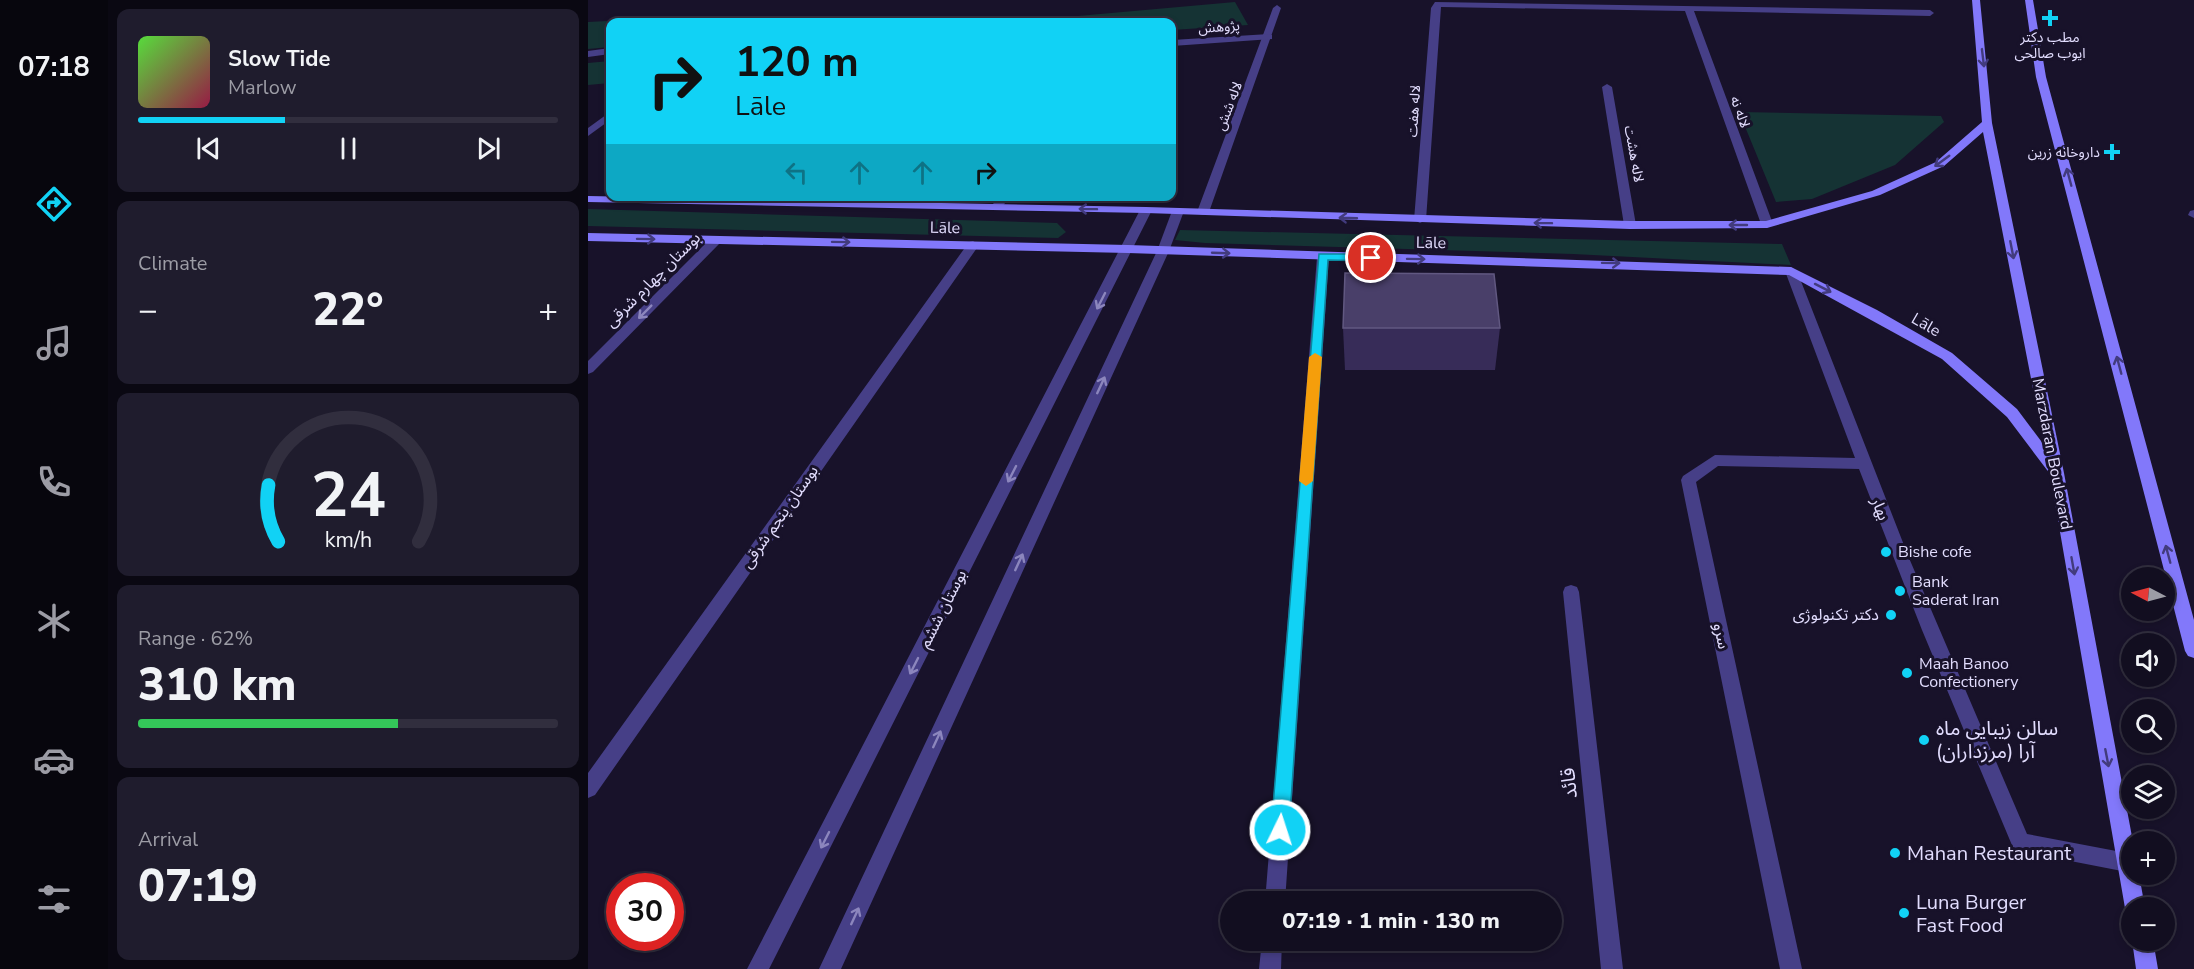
<!DOCTYPE html>
<meta charset="utf-8">
<style>
body{margin:0;font-family:"Nunito Sans","Noto Sans Arabic",sans-serif;background:#1f1c2d;color:#f1f3f6;height:100vh;display:flex;flex-direction:column;font-size:22px;white-space:nowrap}
*{box-sizing:border-box;margin:0}
p{font-size:20px;color:#9c9ca5}
.icon{flex:none;width:33px;height:33px;fill:none;stroke:currentColor;stroke-width:2;stroke-linecap:round;stroke-linejoin:round}
.map{position:relative;flex:1;overflow:hidden}
.drawer{display:flex;flex-direction:column;gap:9px;padding:9px;background:#0a0812;width:480px}
.drawer>*{flex:none}
.banner{position:absolute;left:18px;top:18px;width:570px;height:183px;border-radius:12px;box-shadow:0 3px 9px #0003,0 0 0 2px #312e3e;background:#11d2f5;color:#111;overflow:hidden}
.needle{width:39px;rotate:276deg}
.controls{position:absolute;left:1533px;top:567px;display:grid;gap:12px}
.controls a{display:grid;place-items:center;width:54px;height:54px;border-radius:50%;background:#120e20;box-shadow:0 3px 9px #0003,0 0 0 2px #312e3e;font-size:30px}
.speed{position:absolute;left:18px;top:873px;display:flex;gap:12px;font-size:30px;font-weight:700;text-align:center}
.speed>*{display:grid;place-content:center;width:78px;height:78px;border-radius:50%;background:#120e20;box-shadow:0 3px 9px #0003,0 0 0 2px #312e3e;line-height:1}
.speed .limit{border:9px solid #d22;background:#fff;color:#111}
.pin{position:absolute;display:grid;place-items:center;width:51px;height:51px;color:#fff;margin:-26px;border:3px solid #fff;border-radius:50%;box-shadow:0 2px 6px #0007}
.me{position:absolute;width:66px;margin:-33px;rotate:4deg;stroke-linejoin:round;filter:drop-shadow(0 0 4px #0008)}
.turn{display:flex;align-items:center;gap:21px;height:126px;padding:0 30px;font-size:27px}
.turn .icon{width:78px;height:78px;stroke-width:2.5}
.turn b{display:block;font-size:42px;line-height:51px}
.lanes{display:flex;align-items:center;height:57px;padding:0 30px;background:#0003;justify-content:center;gap:30px;direction:ltr}
.lanes .off{opacity:.35}
.big{font-size:45px;font-weight:800;line-height:1.1}
.drawer .tile{flex:1;display:flex;flex-direction:column;justify-content:center;gap:9px;min-width:0;padding:0 21px;border-radius:12px;background:#1f1c2d}
.drawer .dial{align-items:center;gap:0}
.dial svg{height:156px;overflow:visible;fill:none;stroke:#312e3e;stroke-width:7;stroke-linecap:round;text-anchor:middle}
.dial text{fill:#f1f3f6;stroke:none}
.song{display:flex;align-items:center;gap:18px}
.cover{width:72px;height:72px;border-radius:9px;background:linear-gradient(135deg,hsl(110 70% 55%),hsl(340 70% 35%))}
.played{height:6px;border-radius:3px;background:linear-gradient(90deg,#11d2f5 35%,#312e3e 35%)}
.keys{display:flex;justify-content:space-around;direction:ltr}
.heat{display:flex;justify-content:space-between;align-items:center;font-size:33px;direction:ltr}
.charge{height:9px;border-radius:4px;background:linear-gradient(90deg,#34c759 62%,#312e3e 0)}
.trip{position:absolute;left:632px;top:891px;width:342px;height:60px;border-radius:30px;background:#120e20;box-shadow:0 3px 9px #0003,0 0 0 2px #312e3e;font-weight:800;line-height:60px;text-align:center}
main{display:flex;flex:1;min-height:0}
.menu{display:flex;flex-direction:column;width:108px;justify-content:space-around;align-items:center;background:#07060d;color:#9c9ca5}
.menu .icon{width:42px;height:42px}
.menu .selected{color:#11d2f5}
.menu b{font-size:27px;color:#f1f3f6}
.map>svg:first-child{display:block}
.green{fill:#153334}
.lines{fill:none;stroke-linecap:round;stroke-linejoin:round}
.minor{fill:#463f87;fill-rule:evenodd}
.tertiary{fill:#463f87;fill-rule:evenodd}
.secondary{fill:#8278fa;fill-rule:evenodd}
.wall{fill:#372c58}
.building{fill:#493f69;stroke:#615881;stroke-width:1.5}
.oneway{stroke:#423b7d}
.oneway2{stroke:#8c86bd}
.route{fill:#11d2f5;stroke:#0b889f;stroke-width:1.5}
.slow{fill:#f59e0b}
.poi-dot{fill:#11d2f5;stroke:#18122a;stroke-width:2}
.labels{text-anchor:middle;dominant-baseline:central;stroke-width:6;stroke-linejoin:round;paint-order:stroke}
.far-street-label{font-size:14px;fill:#e2ddfe;stroke:#18122a}
.far-poi-label{font-size:14px;fill:#e2ddfe;stroke:#18122a}
.street-label{font-size:16px;fill:#e2ddfe;stroke:#18122a}
.poi-label{font-size:16px;fill:#e2ddfe;stroke:#18122a;text-anchor:start}
.near-poi-label{font-size:20px;fill:#e2ddfe;stroke:#18122a;text-anchor:start}
.near-street-label{font-size:20px;fill:#e2ddfe;stroke:#18122a}
</style>
<main>
<nav class="menu">
<b>07:18</b>
<svg class="icon selected" aria-label="directions" viewBox="0 0 24 24"><path d="M12 3l9 9-9 9-9-9zM9 14v-3h6M13 9l2 2-2 2"/></svg>
<svg class="icon" aria-label="music" viewBox="0 0 24 24"><path d="M9 18V5l10-2v13"/><circle cx="6" cy="18" r="3"/><circle cx="16" cy="16" r="3"/></svg>
<svg class="icon" aria-label="phone" viewBox="0 0 24 24"><path d="M5 4h4l2 5-3 2q2 4 5 5l2-3 5 2v4C11 20 4 13 5 4z"/></svg>
<svg class="icon" aria-label="climate" viewBox="0 0 24 24"><path d="M12 3v18M4 7l16 10M4 17L20 7"/></svg>
<svg class="icon" aria-label="car" viewBox="0 0 24 24"><path d="M5 17H2v-5l4-1 3-4h7l3 4 3 1v5h-3M9 17h6M6 11h13"/><circle cx="7" cy="17" r="2"/><circle cx="17" cy="17" r="2"/></svg>
<svg class="icon" aria-label="filters" viewBox="0 0 24 24"><path d="M4 7h16M4 17h16"/><circle cx="9" cy="7" r="2"/><circle cx="15" cy="17" r="2"/></svg>
</nav>
<section class="drawer">
<div class="tile">
<div class="song"><i class="cover"></i><div><b>Slow Tide</b><p>Marlow</p></div></div>
<div class="played"></div>
<div class="keys"><svg class="icon" aria-label="previous" viewBox="0 0 24 24"><path d="M18 5L8 12l10 7zM5 5v14"/></svg><svg class="icon" aria-label="pause" viewBox="0 0 24 24"><path d="M8 5v14M16 5v14"/></svg><svg class="icon" aria-label="next" viewBox="0 0 24 24"><path d="M6 5l10 7-10 7zM19 5v14"/></svg></div>
</div>
<div class="tile"><p>Climate</p>
<div class="heat"><a>−</a><b class="big">22°</b><a>+</a></div>
</div>
<div class="tile dial"><svg viewBox="0 0 100 80">
<path d="M14 69A42 42 0 1 1 86 69"/>
<path d="M14 69A42 42 0 0 1 9 40" stroke="#11d2f5"/>
<text x="50" y="56" font-size="32" font-weight="700">24</text>
<text x="50" y="72" font-size="11">km/h</text>
</svg></div>
<div class="tile"><p>Range · 62%</p><b class="big">310 km</b><div class="charge"></div></div>
<div class="tile"><p>Arrival</p><b class="big">07:19</b></div>
</section>
<div class="map">
<svg width="1606" height="969" viewBox="0 0 1606 969">
<rect width="100%" height="100%" fill="#18122a"/>
<!-- green -->
<path class="green" d="M647,2l13,23 -76,5v-8h-163z
M99,17l18,5h-95v25l-22,2v-27z
M22,61v22l-22,2v-22z
M1151,112l202,4 3,6 -49,43 -83,34 -36,3z
M0,209l469,14 9,9 -8,6 -470,-12z
M592,230l602,14 9,21 -218,-11 -368,-11 -30,-3z"/>
<g class="lines">
<!-- minor -->
<path class="minor" d="M847,2l495,8 4,3 -4,3 -236,-5 79,213 -6,4 -6,-4 -76,-213 -244,-4 -15,213 -6,3 -6,-3 17,-212z
M689,5l4,3 -72,204 -6,3 -4,-1 -2,-2 76,-204z
M1019,84l5,3 24,138 -6,4 -6,-4 -22,-138z
M22,112v8l-22,16v-8z
M411,196h11l-10,14h-8l-2,-2z
M558,207l6,3 -383,759h-22l393,-759z
M590,208l6,3 -15,40 -328,718h-22l338,-718 15,-40z
M1606,210v8l-6,-3 2,-4z
M128,236l6,4 -2,3 -127,129 -5,2v-13l124,-124z
M385,241l6,4 -384,550 -7,3v-25l381,-531z
M735,253l6,4 -44,645h-20l52,-645z
M1203,267l6,4 112,287 118,276 105,20v16l-5,2 -113,-22 -92,-220 -63,-161 -141,-3 -22,16 106,487h-22l-99,-489 2,-4 32,-21 140,3 -70,-187z
M983,585l6,2 2,5 44,377h-22l-38,-377 2,-5z
M674,940h20l-1,29h-22z"/>
<!-- tertiary -->
<path class="tertiary" d="M681,34l3,1v4l-100,7v-6z
M22,48v6l-22,3v-6z"/>
<!-- secondary -->
<path class="secondary" d="M1384,0h8l12,123 72,350 69,369 -1,32h7l6,34h-13v9l-4,-2 -3,-7 -75,-434 -43,-57 -65,-58 -153,-84 -661,-22 -540,-12v-8l540,12 663,22 86,43 75,43 65,56 27,36 -61,-313 -39,34 -64,29 -113,33 -137,1 -484,-16 -558,-11v-6l558,11 484,14h136l106,-30 64,-29 46,-40z
M1437,0h8l13,77 148,543v38l-6,-2 -3,-5 -149,-574z
M1544,940h21l5,29h-22z"/>
</g>
<!-- wall -->
<path class="wall" d="M755,328h157l-5,42h-150z"/>
<!-- building -->
<path class="building" d="M757,273l149,1 6,54h-157z"/>
<!-- one-way arrows -->
<defs><path id="oneway-shaft" d="M-6 0H5M1.5-3L5.5 0L1.5 3" fill="none" stroke-width="1.6" stroke-linecap="round" stroke-linejoin="round" transform="scale(1.5)"/></defs>
<g class="oneway">
<use href="#oneway-shaft" transform="translate(1395 58) rotate(83)"/>
<use href="#oneway-shaft" transform="translate(1354 161) rotate(144)"/>
<use href="#oneway-shaft" transform="translate(1481 177) rotate(-105)"/>
<use href="#oneway-shaft" transform="translate(500 209) rotate(-179)"/>
<use href="#oneway-shaft" transform="translate(760 218) rotate(-178)"/>
<use href="#oneway-shaft" transform="translate(955 223) rotate(-179)"/>
<use href="#oneway-shaft" transform="translate(1150 225) rotate(180)"/>
<use href="#oneway-shaft" transform="translate(58 239) rotate(1)"/>
<use href="#oneway-shaft" transform="translate(253 242) rotate(1)"/>
<use href="#oneway-shaft" transform="translate(1424 250) rotate(79)"/>
<use href="#oneway-shaft" transform="translate(633 253) rotate(2)"/>
<use href="#oneway-shaft" transform="translate(828 259) rotate(1)"/>
<use href="#oneway-shaft" transform="translate(1023 263) rotate(1)"/>
<use href="#oneway-shaft" transform="translate(1235 288) rotate(27)"/>
<use href="#oneway-shaft" transform="translate(1531 365) rotate(-105)"/>
<use href="#oneway-shaft" transform="translate(1580 554) rotate(-105)"/>
<use href="#oneway-shaft" transform="translate(1485 566) rotate(80)"/>
<use href="#oneway-shaft" transform="translate(1519 758) rotate(79)"/>
</g>
<g class="oneway2">
<use href="#oneway-shaft" transform="translate(513 301) rotate(117)"/>
<use href="#oneway-shaft" transform="translate(57 312) rotate(135)"/>
<use href="#oneway-shaft" transform="translate(513 385) rotate(-65)"/>
<use href="#oneway-shaft" transform="translate(424 474) rotate(117)"/>
<use href="#oneway-shaft" transform="translate(431 562) rotate(-65)"/>
<use href="#oneway-shaft" transform="translate(326 666) rotate(117)"/>
<use href="#oneway-shaft" transform="translate(349 739) rotate(-65)"/>
<use href="#oneway-shaft" transform="translate(237 840) rotate(117)"/>
<use href="#oneway-shaft" transform="translate(267 916) rotate(-65)"/>
</g>
<!-- route -->
<path class="route" d="M731,254h52l5,4 -5,3 -43,-1 -39,570 -3,6 -6,2 -6,-2 -3,-6z"/>
<!-- slow -->
<path class="slow" d="M727,353l7,4 -9,124 -7,5 -7,-5 10,-124z"/>
<!-- markers -->
<g class="poi-dot">
<path d="M1459 9h6v6h6v6h-6v6h-6v-6h-6v-6h6z"/>
<path d="M1521 143h6v6h6v6h-6v6h-6v-6h-6v-6h6z"/>
<circle cx="1298" cy="552" r="6"/>
<circle cx="1312" cy="591" r="6"/>
<circle cx="1303" cy="615" r="6"/>
<circle cx="1319" cy="673" r="6"/>
<circle cx="1336" cy="740" r="6"/>
<circle cx="1307" cy="853" r="6"/>
<circle cx="1316" cy="913" r="6"/>
</g>
<g class="labels">
<!-- far-street labels -->
<g class="far-street-label">
<text transform="translate(631 27) rotate(-4)">پژوهش</text>
<text transform="translate(641 106) rotate(-69)">لاله شش</text>
<text transform="translate(826 111) rotate(-86)">لاله هفت</text>
<text transform="translate(1152 112) rotate(70)">لاله نه</text>
<text transform="translate(1046 154) rotate(80)">لاله هشت</text>
</g>
<!-- far-poi labels -->
<g class="far-poi-label">
<text x="1462" y="37">مطب دکتر<tspan x="1462" dy="16">ایوب صالحی</tspan></text>
<text x="1512" y="152" text-anchor="end">داروخانه زرین</text>
</g>
<!-- street labels -->
<g class="street-label">
<text transform="translate(357 228) rotate(1)">Lāle</text>
<text transform="translate(843 243) rotate(1)">Lāle</text>
<text transform="translate(65 280) rotate(-45)">بوستان چهارم شرقی</text>
<text transform="translate(1338 325) rotate(30)">Lāle</text>
<text transform="translate(1464 454) rotate(79)">Marzdaran Boulevard</text>
<text transform="translate(1292 509) rotate(68)">بهار</text>
<text transform="translate(192 517) rotate(-55)">بوستان پنجم شرقی</text>
<text transform="translate(355 609) rotate(-63)">بوستان ششم</text>
<text transform="translate(1133 636) rotate(78)">سرو</text>
</g>
<!-- poi labels -->
<g class="poi-label">
<text x="1310" y="552">Bishe cofe</text>
<text x="1324" y="582">Bank<tspan x="1324" dy="18">Saderat Iran</tspan></text>
<text x="1291" y="615" text-anchor="end">دکتر تکنولوژی</text>
<text x="1331" y="664">Maah Banoo<tspan x="1331" dy="18">Confectionery</tspan></text>
</g>
<!-- near-poi labels -->
<g class="near-poi-label">
<text x="1348" y="728">سالن زیبایی ماه<tspan x="1348" dy="23">آرا (مرزداران)</tspan></text>
<text x="1319" y="853">Mahan Restaurant</text>
<text x="1328" y="902">Luna Burger<tspan x="1328" dy="23">Fast Food</tspan></text>
</g>
<!-- near-street labels -->
<g class="near-street-label">
<text transform="translate(981 783) rotate(-96)">قائد</text>
</g>
</g>
</svg>
<div class="controls">
<a><svg class="needle" viewBox="-14 -14 28 28"><path d="M0-13l5 13h-10z" fill="#e53935"/><path d="M0 13l5-13h-10z" fill="#9c9ca5"/></svg></a>
<a><svg class="icon" aria-label="sound" viewBox="0 0 24 24"><path d="M4 9h4l5-4v14l-5-4H4zM17 9q2 3 0 6"/></svg></a>
<a><svg class="icon" aria-label="search" viewBox="0 0 24 24"><circle cx="10" cy="10" r="6"/><path d="M15 15l6 6"/></svg></a>
<a><svg class="icon" aria-label="layers" viewBox="0 0 24 24"><path d="M12 4l9 5-9 5-9-5zM3 14l9 5 9-5"/></svg></a>
<a>+</a>
<a>−</a>
</div>
<div class="speed"><div class="limit">30</div></div>
<div class="pin" style="left:783px;top:258px;background:#d93025"><svg class="icon" aria-label="arrive" viewBox="0 0 24 24"><path d="M6 21V4h12l-3 4 3 4H6"/></svg></div>
<svg class="me" style="left:692px;top:830px" viewBox="-20 -20 40 40"><circle r="17" fill="#11d2f5" stroke="#fff" stroke-width="3"/><path d="M0-11L8 9 0 5-8 9z" fill="#fff"/></svg>
<div class="trip">07:19 · 1 min · 130 m</div>
<div class="banner">
<div class="turn"><svg class="icon" aria-label="right" viewBox="0 0 24 24"><path d="M7 20v-9h11M14 6l5 5-5 5"/></svg><div><b>120 m</b>Lāle</div></div>
<div class="lanes"><svg class="icon off" aria-label="left" viewBox="0 0 24 24"><path d="M17 20v-9H6M10 6l-5 5 5 5"/></svg><svg class="icon off" aria-label="ahead" viewBox="0 0 24 24"><path d="M12 20V5M6 11l6-6 6 6"/></svg><svg class="icon off" aria-label="ahead" viewBox="0 0 24 24"><path d="M12 20V5M6 11l6-6 6 6"/></svg><svg class="icon" aria-label="right" viewBox="0 0 24 24"><path d="M7 20v-9h11M14 6l5 5-5 5"/></svg></div>
</div>
</div>
</main>
